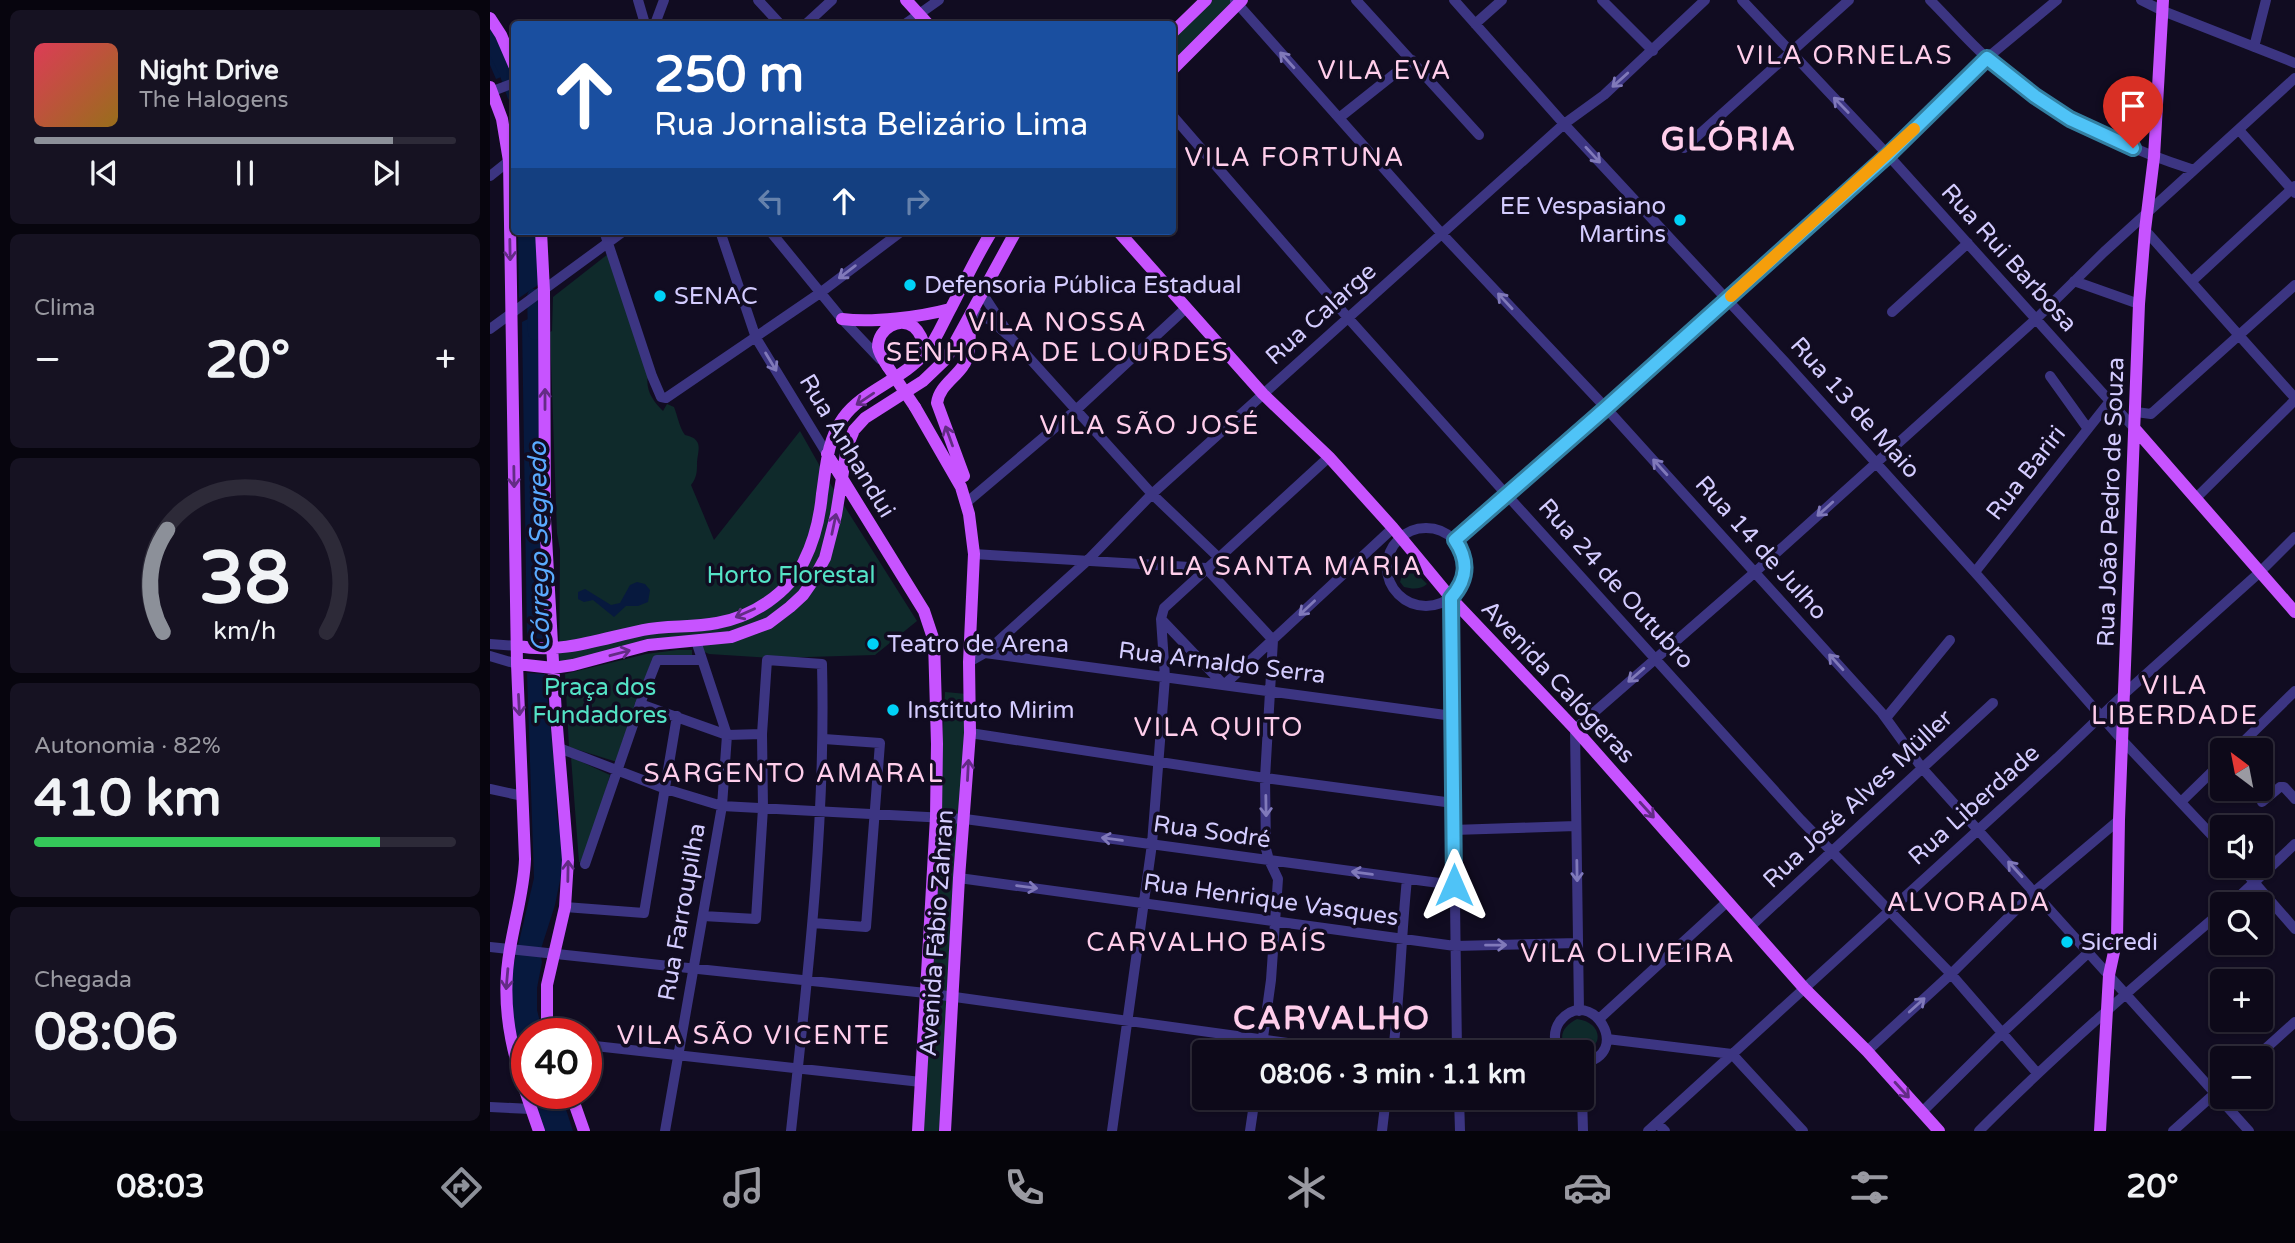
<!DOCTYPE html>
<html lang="pt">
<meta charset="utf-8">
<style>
body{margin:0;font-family:"Varela Round",sans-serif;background:#161222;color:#f1f3f6;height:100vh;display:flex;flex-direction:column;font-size:26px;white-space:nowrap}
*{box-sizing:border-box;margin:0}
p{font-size:23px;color:#9a9aa2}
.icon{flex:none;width:38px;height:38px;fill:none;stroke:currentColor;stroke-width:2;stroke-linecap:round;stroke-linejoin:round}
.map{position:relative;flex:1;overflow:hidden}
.details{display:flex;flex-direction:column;gap:10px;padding:10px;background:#07050e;width:490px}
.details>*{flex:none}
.top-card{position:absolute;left:21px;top:21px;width:665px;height:214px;border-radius:7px;box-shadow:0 2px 5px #0004,0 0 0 2px #2d2a38;background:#1a4fa0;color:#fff;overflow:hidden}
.needle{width:46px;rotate:328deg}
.tools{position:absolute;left:1720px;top:738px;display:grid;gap:14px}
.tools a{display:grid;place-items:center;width:63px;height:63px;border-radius:7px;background:#0d0919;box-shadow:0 2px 5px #0004,0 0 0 2px #2d2a38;font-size:35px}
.speed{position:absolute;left:21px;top:1018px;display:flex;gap:14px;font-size:35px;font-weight:700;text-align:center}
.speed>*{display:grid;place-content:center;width:91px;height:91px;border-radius:50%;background:#0d0919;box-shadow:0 2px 5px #0004,0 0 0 2px #2d2a38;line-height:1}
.speed .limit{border:10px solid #d22;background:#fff;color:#111}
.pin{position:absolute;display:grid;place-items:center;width:60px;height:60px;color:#fff;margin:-72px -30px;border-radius:50% 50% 50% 0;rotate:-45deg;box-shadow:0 0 7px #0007}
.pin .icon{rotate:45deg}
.me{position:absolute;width:77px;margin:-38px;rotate:0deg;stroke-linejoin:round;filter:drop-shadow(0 0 5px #0008)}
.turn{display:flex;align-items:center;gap:24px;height:147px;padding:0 28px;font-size:32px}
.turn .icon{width:91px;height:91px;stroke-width:2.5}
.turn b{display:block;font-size:49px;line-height:60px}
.lanes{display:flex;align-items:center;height:66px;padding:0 28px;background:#0003;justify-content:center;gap:35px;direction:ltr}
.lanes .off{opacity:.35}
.big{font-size:52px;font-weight:700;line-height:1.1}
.details .card{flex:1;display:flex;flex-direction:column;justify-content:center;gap:10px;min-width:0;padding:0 24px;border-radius:10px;background:#161222}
.details .dial{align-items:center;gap:0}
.dial svg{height:182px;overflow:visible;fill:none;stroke:#2d2a38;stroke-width:7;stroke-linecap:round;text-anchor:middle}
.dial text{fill:#f1f3f6;stroke:none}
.song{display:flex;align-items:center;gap:21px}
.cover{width:84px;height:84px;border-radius:10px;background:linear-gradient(135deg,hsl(350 70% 55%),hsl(40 70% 35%))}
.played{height:7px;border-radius:4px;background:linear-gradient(90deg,#8c9099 85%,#2d2a38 85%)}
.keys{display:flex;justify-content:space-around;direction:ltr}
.heat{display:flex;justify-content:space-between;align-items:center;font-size:38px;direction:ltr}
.charge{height:10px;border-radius:5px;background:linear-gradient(90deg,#34c759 82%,#2d2a38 0)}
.trip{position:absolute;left:702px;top:1040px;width:402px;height:70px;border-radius:7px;background:#0d0919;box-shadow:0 2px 5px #0004,0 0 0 2px #2d2a38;font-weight:700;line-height:70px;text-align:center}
.tabs{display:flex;height:112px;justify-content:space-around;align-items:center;background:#05040a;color:#9a9aa2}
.tabs .icon{width:49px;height:49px}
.tabs .current{color:#8c9099}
.tabs b{font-size:32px;color:#f1f3f6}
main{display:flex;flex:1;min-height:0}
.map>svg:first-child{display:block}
.green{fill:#0f2a2b}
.water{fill:#07193e}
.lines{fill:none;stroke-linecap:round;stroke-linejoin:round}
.river{stroke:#07193e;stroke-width:14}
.minor{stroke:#3c3582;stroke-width:10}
.major{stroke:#c753ff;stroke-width:12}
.major-bridge{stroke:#c753ff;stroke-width:12}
.oneway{stroke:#8079ba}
.oneway2{stroke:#632c85}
.route-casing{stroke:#337fa1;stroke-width:18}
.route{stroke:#4fc3f7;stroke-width:12}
.slow{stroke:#f59e0b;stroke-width:12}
.poi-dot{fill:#00d2f7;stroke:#110c21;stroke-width:2.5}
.labels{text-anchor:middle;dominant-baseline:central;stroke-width:7;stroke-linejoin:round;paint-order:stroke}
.poi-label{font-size:24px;fill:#d4ccff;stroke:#110c21;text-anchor:start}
.street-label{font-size:24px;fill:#d4ccff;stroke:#110c21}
.park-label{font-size:24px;fill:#54e3c6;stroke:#110c21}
.neighbourhood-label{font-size:26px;letter-spacing:2px;fill:#ffceeb;stroke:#110c21}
.water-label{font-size:26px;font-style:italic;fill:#5aaaff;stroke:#110c21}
.district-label{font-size:32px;font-weight:bold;letter-spacing:2px;fill:#ffceeb;stroke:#110c21}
</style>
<main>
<section class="details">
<div class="card">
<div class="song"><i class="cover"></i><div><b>Night Drive</b><p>The Halogens</p></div></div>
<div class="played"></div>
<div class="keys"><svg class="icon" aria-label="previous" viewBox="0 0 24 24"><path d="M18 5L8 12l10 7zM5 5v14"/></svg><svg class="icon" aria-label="pause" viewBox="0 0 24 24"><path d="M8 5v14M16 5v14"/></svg><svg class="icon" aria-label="next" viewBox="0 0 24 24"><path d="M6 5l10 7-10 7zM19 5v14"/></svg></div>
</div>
<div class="card"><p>Clima</p>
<div class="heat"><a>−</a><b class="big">20°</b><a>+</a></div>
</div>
<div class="card dial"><svg viewBox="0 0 100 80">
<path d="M14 69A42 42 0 1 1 86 69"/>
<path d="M14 69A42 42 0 0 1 16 24" stroke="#8c9099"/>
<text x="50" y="56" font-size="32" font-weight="700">38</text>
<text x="50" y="72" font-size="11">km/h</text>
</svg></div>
<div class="card"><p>Autonomia · 82%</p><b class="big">410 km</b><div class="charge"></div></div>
<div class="card"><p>Chegada</p><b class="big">08:06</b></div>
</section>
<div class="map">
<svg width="1805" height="1131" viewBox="0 0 1805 1131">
<rect width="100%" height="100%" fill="#110c21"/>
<!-- green -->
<path class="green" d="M716,0h36l-69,70v-37z
M118,254l40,121c-3,15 5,26 15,36l4,-7 7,3c4,10 5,20 11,28 19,4 13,15 12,27 0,10 0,15 -6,23l23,55 86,-109 26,46 91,144 -42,34 -101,3 -65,-4 -16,-7 -45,4 -89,22 1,-123 -3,-17 -7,-201 2,-1 1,-34z
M916,563l21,21c-7,6 -15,5 -23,3l-4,-5z
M187,650h15v7l-40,2 -35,103 -48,-15 -4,-73 81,-20z
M455,692l22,2 -26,437h-20z
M81,757l39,18 -25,87h-6z
M1087,1019c24,3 29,26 5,35v-2l-13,-1c-13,-13 -6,-25 8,-32z"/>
<!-- water -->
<path class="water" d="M0,28l22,45 -16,6 -6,-14z
M28,231h20l3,52 -22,15z
M48,314l3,26 5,299 -19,-1 -5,-316z
M147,582l8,2 5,6 -2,12 -10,4h-12l-12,11 -21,-17 -9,2 -6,-3v-7l7,-3 26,16 9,-2 10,-18z
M37,673l18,1 11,107 1,35 8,40 -10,49 -15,47 2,10 -5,26v22l6,24h-16v45l-19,-78 6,-38 20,-85z
M42,1094h29l12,37h-29z"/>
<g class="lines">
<!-- river -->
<path class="river" d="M0,39l16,33 8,23
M44,296l1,37"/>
<!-- minor -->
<path class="minor" d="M148,0l7,24
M268,0l22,24
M866,0l123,135
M964,0l110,124 220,237 195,216 143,163 100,106
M1112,0l51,51
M1252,0l146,155 247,274
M1440,0c19,19 37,40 57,58 58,54 132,88 207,112
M1651,0l22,11 132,52
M745,1l207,233 164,174 276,305 40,55 327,363
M165,24l9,-24
M316,24l26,-24
M415,24l34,-24
M985,24l27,-24
M1764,47l12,-47
M0,92l24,-9
M682,115l177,204 157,175 295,326 150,154 86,99
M849,118l73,-58
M1749,130l56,63
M1194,148l165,-148
M0,176l19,-15
M1655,230l150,168
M114,231l48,145 9,21 5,1 154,-105 82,-62
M230,231l36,107 71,116
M280,231l72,88 38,40
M1584,281l65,23
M1702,281l103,-95
M492,293l23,35
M483,311l19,10 21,19 139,154 66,63
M1402,312l76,-69
M0,329l134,-98
M1560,376l38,53
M1646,412l15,2 144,-129
M1705,499l100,-99
M476,503l111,-94 109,-101
M897 567a39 39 0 1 1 78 0a39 39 0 1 1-78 0Z
M965,540l151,-132 282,-253 99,-97 70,-58
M484,554l232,14
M716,568l67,72 -8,138 1,71 3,11 9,19 -7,101 -10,72
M1485,572l135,-171
M961,598l6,454
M671,619l63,66 169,-157
M0,644l27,2
M495,653l468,63
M0,656l27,8
M479,662l16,-9 102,-92 65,-67 412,-370 40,-29 101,-95
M150,704l87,31 35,-1
M1396,718l64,-78
M480,733l295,45 188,25
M69,748l107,41 56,17 243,13 489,66
M1744,751l61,-60
M0,789l33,7
M1692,801l40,-39
M1772,802l18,-15h4l11,12
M963,830l123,-4
M95,864l59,-171 13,-33h45
M1750,866l55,63
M469,878l496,68 123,-3
M1740,905l65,-61
M75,907l79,6 33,-197
M213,916l53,3 7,-111 -1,-74 5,-74 55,4c4,156 -14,311 -31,467
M323,923l53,4 14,-184 -56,-4
M1261,926l242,-223
M0,947l436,46 427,59
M1089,1011l-4,-282 179,-156 282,-254 68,-67 191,-174
M1109,1019l129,-118
M1117,1039l125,15 71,77
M96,1045l335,37
M1377,1051l84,-77 84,-83 84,-71
M903,1052c7,-58 8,-115 14,-173
M1025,1052l40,-9
M1069,1052c-5,-10 -6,-21 1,-31 31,-38 75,34 22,42
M1764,1059l41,-37
M1092,1096l1,35
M969,1097l1,34
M0,1107l41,2
M1432,1112l80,-79 87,-81
M1167,1123l8,8
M175,1131l57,-325 5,-71 -31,-94
M622,1131l40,-287 13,-167 -4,-58 3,-11 165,-151
M760,1131l5,-34
M892,1131l4,-34
M1158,1131l409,-373 67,-64 136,-122 35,-35
M1489,1131c77,-78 160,-149 243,-220
M1683,1131l49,-44"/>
<!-- major -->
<path class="major" d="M416,0l22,24
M0,18l11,17 13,30
M682,33l34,-33
M682,70l70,-70
M0,87l12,32 7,42 8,503 8,195c-1,31 -10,59 -15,90 -12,67 7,119 29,182
M51,231l3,60 1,228 11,196 12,145 -3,47 -18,78v33l4,16
M628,231l145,163 66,63 64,71 58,70 124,131 229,259 63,63 72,80
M352,319c31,4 78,-2 108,-10
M398,367c-4,-6 -9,-13 -10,-20 0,-18 21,-31 36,-20 7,6 10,16 12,25
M425,407l46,80 8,27 5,40 -5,108 1,71 -11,145 -14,253
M1645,429l160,183
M337,454l97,157 10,30 3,103 -1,73 -18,314
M474,476l-27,-73c2,-16 17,-24 26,-37 9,-12 6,-31 7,-46
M27,646c45,8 83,-7 126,-16 24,-5 49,-2 74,-7 35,-6 72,-30 87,-62 10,-20 16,-45 18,-67 4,-26 5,-54 21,-76 20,-28 60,-38 83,-66 11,-13 17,-30 26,-46 13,-25 25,-51 40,-75
M27,664l36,4 20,-3 75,-20 83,-8 38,-14 21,-16 13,-12 9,-13 13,-24 11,-43 11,-68 7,-17 11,-12 58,-37 23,-22 70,-128
M81,1094l13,37
M1610,1131l9,-156 8,-37 2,-118 20,-516 6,-74 9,-73 9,-157"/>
<!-- major-bridge -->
<path class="major-bridge" d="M398,367l27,40"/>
</g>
<!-- one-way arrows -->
<defs><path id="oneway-shaft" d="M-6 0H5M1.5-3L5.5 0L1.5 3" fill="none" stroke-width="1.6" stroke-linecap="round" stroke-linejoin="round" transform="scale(1.75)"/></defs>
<g class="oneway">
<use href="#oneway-shaft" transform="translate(797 60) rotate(-132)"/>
<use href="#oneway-shaft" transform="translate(1130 80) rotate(138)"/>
<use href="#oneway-shaft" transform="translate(1351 105) rotate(-134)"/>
<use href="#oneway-shaft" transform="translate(1103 155) rotate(47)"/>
<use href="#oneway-shaft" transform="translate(357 272) rotate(143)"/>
<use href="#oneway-shaft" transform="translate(1015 301) rotate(-133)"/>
<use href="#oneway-shaft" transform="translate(281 362) rotate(59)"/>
<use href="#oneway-shaft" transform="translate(1170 467) rotate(-132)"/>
<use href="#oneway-shaft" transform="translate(1335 509) rotate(138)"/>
<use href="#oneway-shaft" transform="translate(817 608) rotate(137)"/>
<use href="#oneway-shaft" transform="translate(1346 662) rotate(-132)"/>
<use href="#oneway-shaft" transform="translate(1146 675) rotate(139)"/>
<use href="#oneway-shaft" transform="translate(776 806) rotate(89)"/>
<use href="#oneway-shaft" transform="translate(622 839) rotate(-172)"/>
<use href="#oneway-shaft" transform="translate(1525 869) rotate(-132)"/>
<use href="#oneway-shaft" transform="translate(1087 871) rotate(89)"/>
<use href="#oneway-shaft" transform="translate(872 873) rotate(-172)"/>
<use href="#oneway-shaft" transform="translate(537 887) rotate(8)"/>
<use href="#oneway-shaft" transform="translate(1006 945) rotate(-1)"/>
<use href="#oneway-shaft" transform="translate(1427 1005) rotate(-42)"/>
</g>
<g class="oneway2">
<use href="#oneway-shaft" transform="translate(20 250) rotate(89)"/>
<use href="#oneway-shaft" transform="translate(55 399) rotate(-90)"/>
<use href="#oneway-shaft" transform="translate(375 399) rotate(146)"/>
<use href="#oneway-shaft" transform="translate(459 436) rotate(-110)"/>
<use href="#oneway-shaft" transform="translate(24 477) rotate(89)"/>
<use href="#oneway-shaft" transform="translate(344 524) rotate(-78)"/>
<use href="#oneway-shaft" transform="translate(255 613) rotate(156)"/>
<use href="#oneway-shaft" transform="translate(130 653) rotate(-15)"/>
<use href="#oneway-shaft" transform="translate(29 705) rotate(87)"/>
<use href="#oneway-shaft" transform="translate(478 770) rotate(-87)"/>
<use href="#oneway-shaft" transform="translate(1157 810) rotate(48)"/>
<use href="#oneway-shaft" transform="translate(78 871) rotate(-89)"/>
<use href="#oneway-shaft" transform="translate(17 979) rotate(95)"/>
<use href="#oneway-shaft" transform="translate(1412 1090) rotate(48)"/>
</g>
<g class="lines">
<!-- route casing -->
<g class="route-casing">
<path id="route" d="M964,885l-3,-287c17,-19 18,-37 4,-58l151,-132 282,-253 99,-97 48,38 35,23 63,29"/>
</g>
<!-- route -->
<use href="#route" class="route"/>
<!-- slow -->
<path class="slow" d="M1241,296l183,-167"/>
</g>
<!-- markers -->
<g class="poi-dot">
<circle cx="1190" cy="220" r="7"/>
<circle cx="420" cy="285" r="7"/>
<circle cx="170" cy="296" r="7"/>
<circle cx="383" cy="644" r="7"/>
<circle cx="403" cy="710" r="7"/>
<circle cx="1577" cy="942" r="7"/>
</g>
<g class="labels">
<!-- poi labels -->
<g class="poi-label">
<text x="1176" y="206" text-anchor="end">EE Vespasiano<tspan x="1176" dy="28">Martins</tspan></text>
<text x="434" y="285">Defensoria Pública Estadual</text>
<text x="184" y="296">SENAC</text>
<text x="397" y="644">Teatro de Arena</text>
<text x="417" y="710">Instituto Mirim</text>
<text x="1591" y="942">Sicredi</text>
</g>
<!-- street labels -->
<g class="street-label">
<text transform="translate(1519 258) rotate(48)">Rua Rui Barbosa</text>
<text transform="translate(831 314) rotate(-42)">Rua Calarge</text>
<text transform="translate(1365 408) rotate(48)">Rua 13 de Maio</text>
<text transform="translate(357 446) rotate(59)">Rua Anhandui</text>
<text transform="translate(1536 473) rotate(-52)">Rua Bariri</text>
<text transform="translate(1621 502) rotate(-88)">Rua João Pedro de Souza</text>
<text transform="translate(1271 548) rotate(48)">Rua 14 de Julho</text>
<text transform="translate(1126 584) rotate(48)">Rua 24 de Outubro</text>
<text transform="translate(732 663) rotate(7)">Rua Arnaldo Serra</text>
<text transform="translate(1068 682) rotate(47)">Avenida Calógeras</text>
<text transform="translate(1368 799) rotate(-43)">Rua José Alves Müller</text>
<text transform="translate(1484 805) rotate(-42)">Rua Liberdade</text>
<text transform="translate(722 832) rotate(8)">Rua Sodré</text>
<text transform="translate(781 900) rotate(8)">Rua Henrique Vasques</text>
<text transform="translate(192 912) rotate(-80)">Rua Farroupilha</text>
<text transform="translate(447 933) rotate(-86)">Avenida Fábio Zahran</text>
</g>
<!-- park labels -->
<g class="park-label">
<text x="301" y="575">Horto Florestal</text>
<text x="110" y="687">Praça dos<tspan x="110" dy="28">Fundadores</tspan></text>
</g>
<!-- neighbourhood labels -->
<g class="neighbourhood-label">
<text x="1355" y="55">VILA ORNELAS</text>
<text x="895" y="70">VILA EVA</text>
<text x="805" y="157">VILA FORTUNA</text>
<text x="568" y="322">VILA NOSSA<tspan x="568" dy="30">SENHORA DE LOURDES</tspan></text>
<text x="660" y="425">VILA SÃO JOSÉ</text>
<text x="791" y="566">VILA SANTA MARIA</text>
<text x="1685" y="685">VILA<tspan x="1685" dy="30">LIBERDADE</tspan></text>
<text x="729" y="727">VILA QUITO</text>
<text x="304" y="773">SARGENTO AMARAL</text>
<text x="1479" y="902">ALVORADA</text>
<text x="717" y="942">CARVALHO BAÍS</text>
<text x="1138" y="953">VILA OLIVEIRA</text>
<text x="264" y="1035">VILA SÃO VICENTE</text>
</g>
<!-- water labels -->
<g class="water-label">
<text transform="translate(49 547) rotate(-91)">Córrego Segredo</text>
</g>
<!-- district labels -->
<g class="district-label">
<text x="1239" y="140">GLÓRIA</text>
<text x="842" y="1019">CARVALHO</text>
</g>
</g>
</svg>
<div class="tools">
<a><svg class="needle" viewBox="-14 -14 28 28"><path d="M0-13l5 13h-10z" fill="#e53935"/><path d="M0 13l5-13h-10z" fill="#9a9aa2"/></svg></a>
<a><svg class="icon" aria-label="sound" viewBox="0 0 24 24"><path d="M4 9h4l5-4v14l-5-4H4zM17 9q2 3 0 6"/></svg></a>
<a><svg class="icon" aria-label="search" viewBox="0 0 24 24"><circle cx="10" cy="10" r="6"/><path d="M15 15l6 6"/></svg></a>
<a>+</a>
<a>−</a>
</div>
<div class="speed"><div class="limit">40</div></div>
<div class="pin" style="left:1643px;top:148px;background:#d93025"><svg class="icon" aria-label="arrive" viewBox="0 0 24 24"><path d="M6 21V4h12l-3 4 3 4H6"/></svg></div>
<svg class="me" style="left:964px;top:885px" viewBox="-20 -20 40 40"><path d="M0-17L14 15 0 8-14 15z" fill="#4fc3f7" stroke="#fff" stroke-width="4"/></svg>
<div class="trip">08:06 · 3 min · 1.1 km</div>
<div class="top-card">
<div class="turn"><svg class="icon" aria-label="ahead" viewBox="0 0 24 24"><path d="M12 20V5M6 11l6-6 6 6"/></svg><div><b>250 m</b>Rua Jornalista Belizário Lima</div></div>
<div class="lanes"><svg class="icon off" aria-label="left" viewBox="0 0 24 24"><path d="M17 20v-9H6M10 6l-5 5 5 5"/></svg><svg class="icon" aria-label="ahead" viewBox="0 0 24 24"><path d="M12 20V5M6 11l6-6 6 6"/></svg><svg class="icon off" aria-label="right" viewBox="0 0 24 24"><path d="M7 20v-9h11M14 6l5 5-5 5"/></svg></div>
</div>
</div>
</main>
<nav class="tabs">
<b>08:03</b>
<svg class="icon current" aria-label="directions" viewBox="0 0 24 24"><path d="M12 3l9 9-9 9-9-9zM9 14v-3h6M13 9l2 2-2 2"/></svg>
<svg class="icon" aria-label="music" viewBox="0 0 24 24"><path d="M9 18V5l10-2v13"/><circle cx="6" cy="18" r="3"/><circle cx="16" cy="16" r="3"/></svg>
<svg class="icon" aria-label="phone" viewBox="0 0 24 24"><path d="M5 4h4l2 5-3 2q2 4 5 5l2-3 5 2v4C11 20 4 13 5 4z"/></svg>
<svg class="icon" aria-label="climate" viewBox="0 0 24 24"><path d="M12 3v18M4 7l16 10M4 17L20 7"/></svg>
<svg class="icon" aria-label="car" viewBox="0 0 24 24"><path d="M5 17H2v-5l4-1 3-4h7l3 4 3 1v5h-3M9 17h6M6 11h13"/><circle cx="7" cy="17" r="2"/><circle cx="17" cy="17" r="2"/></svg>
<svg class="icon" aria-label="filters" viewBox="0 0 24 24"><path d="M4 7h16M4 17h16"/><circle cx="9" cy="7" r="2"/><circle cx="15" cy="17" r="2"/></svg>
<b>20°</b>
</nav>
